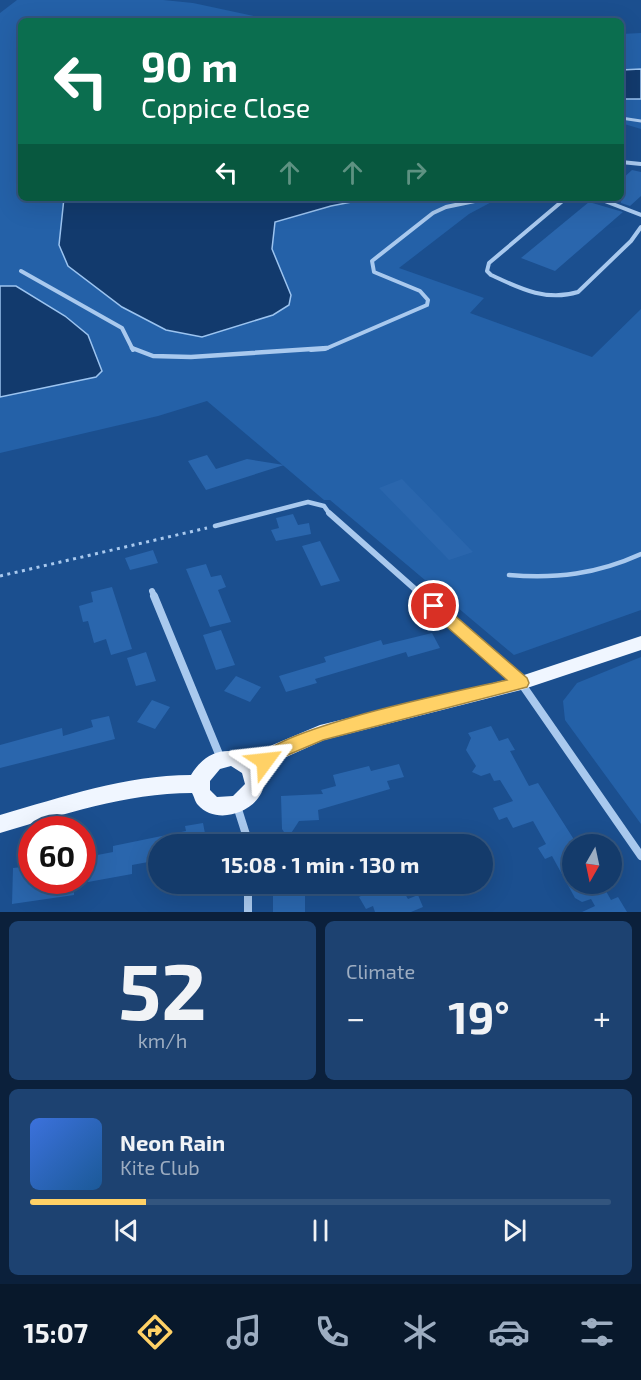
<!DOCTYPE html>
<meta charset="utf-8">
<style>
body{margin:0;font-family:"Exo 2",sans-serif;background:#1d4271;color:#f1f3f6;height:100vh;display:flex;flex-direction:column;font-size:22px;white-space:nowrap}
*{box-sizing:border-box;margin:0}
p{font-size:20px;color:#9dadc1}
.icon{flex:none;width:33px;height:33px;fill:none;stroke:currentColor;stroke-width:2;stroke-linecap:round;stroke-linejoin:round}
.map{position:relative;height:912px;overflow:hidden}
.details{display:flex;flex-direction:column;gap:9px;padding:9px;background:#0b203b;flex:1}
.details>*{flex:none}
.guide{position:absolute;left:18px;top:18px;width:606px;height:183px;border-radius:9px;box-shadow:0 6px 24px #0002,0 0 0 2px #33557e;background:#0b6e4f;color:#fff;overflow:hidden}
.needle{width:39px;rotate:189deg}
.buttons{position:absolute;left:562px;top:834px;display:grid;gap:12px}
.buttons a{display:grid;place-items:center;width:60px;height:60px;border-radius:50%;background:#143b6b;box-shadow:0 6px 24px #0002,0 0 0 2px #33557e;font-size:30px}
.speed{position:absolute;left:18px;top:816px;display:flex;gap:12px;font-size:30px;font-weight:700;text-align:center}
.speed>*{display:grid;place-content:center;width:78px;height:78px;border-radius:50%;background:#143b6b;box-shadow:0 6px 24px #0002,0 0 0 2px #33557e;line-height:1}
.speed .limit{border:9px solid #d22;background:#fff;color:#111}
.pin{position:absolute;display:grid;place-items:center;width:51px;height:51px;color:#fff;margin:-26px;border:3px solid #fff;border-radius:50%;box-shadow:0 2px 6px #0007}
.me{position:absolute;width:66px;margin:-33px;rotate:60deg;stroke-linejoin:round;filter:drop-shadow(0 0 4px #0008)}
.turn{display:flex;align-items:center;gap:21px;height:126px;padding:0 24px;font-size:27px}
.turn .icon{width:78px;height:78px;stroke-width:2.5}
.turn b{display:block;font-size:42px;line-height:51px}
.lanes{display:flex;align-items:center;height:57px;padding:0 24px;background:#0003;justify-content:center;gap:30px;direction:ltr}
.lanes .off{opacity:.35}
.big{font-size:45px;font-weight:700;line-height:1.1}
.details .card{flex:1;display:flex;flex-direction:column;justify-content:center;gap:9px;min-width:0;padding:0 21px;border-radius:9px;background:#1d4271}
.details .dial{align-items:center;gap:0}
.dial b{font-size:78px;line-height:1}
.song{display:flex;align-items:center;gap:18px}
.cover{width:72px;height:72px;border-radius:9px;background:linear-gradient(135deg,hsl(220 70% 55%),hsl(210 70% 35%))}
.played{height:6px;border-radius:3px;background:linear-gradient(90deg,#ffd166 20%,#33557e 20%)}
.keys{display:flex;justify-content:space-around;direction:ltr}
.heat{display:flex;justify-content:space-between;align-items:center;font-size:33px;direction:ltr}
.details .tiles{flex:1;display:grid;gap:9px;grid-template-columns:1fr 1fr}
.card:last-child{grid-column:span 2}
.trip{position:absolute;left:148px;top:834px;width:345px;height:60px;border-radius:30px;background:#143b6b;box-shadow:0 6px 24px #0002,0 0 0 2px #33557e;font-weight:700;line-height:60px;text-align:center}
.tab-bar{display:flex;height:96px;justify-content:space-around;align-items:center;background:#08182b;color:#9dadc1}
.tab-bar .icon{width:42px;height:42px}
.tab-bar .on{color:#ffd166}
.tab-bar b{font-size:27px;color:#f1f3f6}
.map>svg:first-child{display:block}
.green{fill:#2461a8}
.water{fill:#123a6d;stroke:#9cc4f0;stroke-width:1.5}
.building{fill:#2a66ad}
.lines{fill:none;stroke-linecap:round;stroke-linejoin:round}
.path{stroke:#a9c9ee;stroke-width:3;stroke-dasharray:3 4.5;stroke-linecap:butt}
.service-far2{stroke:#a9c9ee;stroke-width:3}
.service-far1{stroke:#a9c9ee;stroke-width:4}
.service{stroke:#a9c9ee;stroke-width:4.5}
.minor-far1{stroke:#a9c9ee;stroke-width:6}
.minor{stroke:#a9c9ee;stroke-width:8}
.primary{fill:#f0f6ff;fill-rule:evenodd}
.route{fill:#ffd166;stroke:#a68842;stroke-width:1.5}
</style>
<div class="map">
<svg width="641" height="912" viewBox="0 0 641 912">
<rect width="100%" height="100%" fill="#1b4f8f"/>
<!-- green -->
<path class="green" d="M17,0h146l30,3 84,18h-256v177h478l-30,16 -70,54 85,30 -14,15 122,44 49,-48v301l-127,45 -184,-155h-6l-117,-99 -49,15 -158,37v-440z
M641,33v96l-20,-6v-89z
M641,657v167l-76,-104 -2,-19 14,-18z"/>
<!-- water -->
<path class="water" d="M641,69v30h-20v-29z
M64,198h308l-41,8 -56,16 -3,27 19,46 -2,10 -16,10 -71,22 -36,-7 -44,-23 -54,-41 -9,-21z
M0,286h16l49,30 23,19 14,36 -6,6 -96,20z"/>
<!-- building -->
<path class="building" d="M632,170l9,2v24l-11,10 -9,-3v-23z
M589,202l34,10 -68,59 -34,-13z
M207,455l9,14 31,-10 37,6 -78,25 -18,-29z
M402,479l71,73 -24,8 -70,-72z
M293,514l5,11 11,-2 2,11 -35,7 -5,-11 8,-2 -3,-10z
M320,541l20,40 -19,5 -19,-40z
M153,550l5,13 -28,7 -5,-12z
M206,564l5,13 10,-2 5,12 -8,3 13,32 -21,5 -24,-58z
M112,587l20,62 -21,6 -5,-16 -12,4 -6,-22 -5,1 -4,-16 14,-4 -2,-10z
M221,630l14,35 -19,5 -13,-35z
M432,633l8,15 -32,9 -2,-5 -91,27 2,4 -31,9 -7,-16 47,-14 -2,-5 57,-17 2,5z
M146,652l10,29 -20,5 -9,-28z
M236,676l25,11 -11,15 -26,-11z
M152,700l18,7 -15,22 -18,-7z
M109,716l6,23 -115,29v-23l62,-17 1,8 30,-9 -2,-7z
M491,726l8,15 9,-3 7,12 -5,1 19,35 9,-3 35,55v46h29l9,16 7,-3 9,15h-45l13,-6 -4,-7 -9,3 -7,-4 -23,-42 -7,3 -7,-11 8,-4 -13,-23 -20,7 -6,-11 -8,3 -6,-12 20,-7 -13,-21 -6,1 -4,-8 -9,3 -9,-4 4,-6 -10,-16 5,-12 -3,-5z
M399,764l5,13 -17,4 3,8 -72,21 1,10 -20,1 -11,17 -6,-9 -1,-33 42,-2 -2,-4 15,-4 -3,-11 36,-9 2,5z
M203,823l4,21h-48v16l-27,5v9l-44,8 -1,-25 26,-5v-6l73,-15 -1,-5z
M32,866v14h42v15l-62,9 1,-36z
M363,884h36l9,15 10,-4 5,12 -12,5h-36l-2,-6 -7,3 -7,-12 9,-5z
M305,887v25h-32v-24z"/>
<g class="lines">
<!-- path -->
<path class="path" d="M0,576l207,-48"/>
<!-- service-far2 -->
<path class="service-far2" d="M621,118l20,3"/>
<!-- service-far1 -->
<path class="service-far1" d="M621,162l20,2
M566,198l-77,65 -2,8 4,4c28,13 55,27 87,17l53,-51 10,-14
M597,198l44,17
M21,271l101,57 11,22
M311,350l14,-1 102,-44 1,-5 -8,-9 -46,-19 -2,-11 61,-48 13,-6 43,-9"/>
<!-- service -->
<path class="service" d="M132,348l21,8 38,1 136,-9
M215,526l93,-24 16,4 5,7
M509,575c47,4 88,-1 132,-21"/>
<!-- minor-far1 -->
<path class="minor-far1" d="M329,513l96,85
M152,591l3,7"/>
<!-- minor -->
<path class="minor" d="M154,596l67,163
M423,596l98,87 120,173
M237,806l12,38
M248,884v28"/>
<!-- primary -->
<path class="primary" d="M641,636v14l-120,40 -197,50 -40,18 -21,16c9,32 -43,56 -65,31 -3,-3 -4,-9 -6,-12 -67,0 -129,22 -192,40v-18c63,-18 125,-40 191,-40 14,-24 39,-31 62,-16l17,-13 50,-21 201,-49zM231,766l11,7 3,11 -12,12 -16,1 -7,-7v-9l10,-12z"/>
</g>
<!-- route -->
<path class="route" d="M434,600l5,2 88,76 2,5 -2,4 -204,53 -40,17 -12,9 -6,3 -7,-3 -2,-5c16,-33 208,-71 251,-81l-79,-70 -2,-4 2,-4z"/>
</svg>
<div class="buttons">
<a><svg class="needle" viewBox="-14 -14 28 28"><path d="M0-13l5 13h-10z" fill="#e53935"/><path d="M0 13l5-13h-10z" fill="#9dadc1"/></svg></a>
</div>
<div class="speed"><div class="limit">60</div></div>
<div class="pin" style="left:434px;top:606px;background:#d93025"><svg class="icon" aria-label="arrive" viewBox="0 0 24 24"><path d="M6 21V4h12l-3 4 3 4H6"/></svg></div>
<svg class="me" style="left:265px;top:761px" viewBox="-20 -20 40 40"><path d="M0-17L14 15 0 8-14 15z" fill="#ffd166" stroke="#fff" stroke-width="4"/></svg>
<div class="trip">15:08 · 1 min · 130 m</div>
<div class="guide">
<div class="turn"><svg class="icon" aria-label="left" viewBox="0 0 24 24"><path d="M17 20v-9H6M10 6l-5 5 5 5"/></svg><div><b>90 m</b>Coppice Close</div></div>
<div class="lanes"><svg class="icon" aria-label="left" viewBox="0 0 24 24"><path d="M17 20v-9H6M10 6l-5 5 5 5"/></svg><svg class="icon off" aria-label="ahead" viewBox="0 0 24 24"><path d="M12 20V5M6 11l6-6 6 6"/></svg><svg class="icon off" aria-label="ahead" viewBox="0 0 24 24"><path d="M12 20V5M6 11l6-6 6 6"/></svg><svg class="icon off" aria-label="right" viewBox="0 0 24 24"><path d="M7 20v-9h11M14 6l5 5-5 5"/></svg></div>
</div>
</div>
<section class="details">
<div class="tiles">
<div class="card dial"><b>52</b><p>km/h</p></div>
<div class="card"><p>Climate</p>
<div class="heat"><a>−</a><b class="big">19°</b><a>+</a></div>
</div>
<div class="card">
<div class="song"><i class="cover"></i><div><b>Neon Rain</b><p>Kite Club</p></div></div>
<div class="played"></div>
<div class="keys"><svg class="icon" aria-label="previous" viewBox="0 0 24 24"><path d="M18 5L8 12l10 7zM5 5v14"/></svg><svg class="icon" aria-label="pause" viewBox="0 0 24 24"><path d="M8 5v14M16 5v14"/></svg><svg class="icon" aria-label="next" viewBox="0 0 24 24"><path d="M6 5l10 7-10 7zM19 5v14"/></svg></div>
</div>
</div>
</section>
<nav class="tab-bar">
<b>15:07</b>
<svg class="icon on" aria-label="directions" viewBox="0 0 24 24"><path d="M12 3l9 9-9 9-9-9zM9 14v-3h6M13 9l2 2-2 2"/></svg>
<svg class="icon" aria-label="music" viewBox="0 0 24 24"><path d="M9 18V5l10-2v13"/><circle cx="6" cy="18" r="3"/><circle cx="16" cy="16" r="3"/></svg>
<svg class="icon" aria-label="phone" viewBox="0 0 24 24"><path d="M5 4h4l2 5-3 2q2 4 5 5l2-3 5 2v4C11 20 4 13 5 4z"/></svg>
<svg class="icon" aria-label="climate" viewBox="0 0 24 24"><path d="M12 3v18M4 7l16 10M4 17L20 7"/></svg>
<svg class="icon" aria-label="car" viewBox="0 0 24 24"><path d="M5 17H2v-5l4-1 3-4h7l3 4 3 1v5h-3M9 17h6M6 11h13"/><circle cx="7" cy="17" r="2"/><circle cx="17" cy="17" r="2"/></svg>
<svg class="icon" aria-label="filters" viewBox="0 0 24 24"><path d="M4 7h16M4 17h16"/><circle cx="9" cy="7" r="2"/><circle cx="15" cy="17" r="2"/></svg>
</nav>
